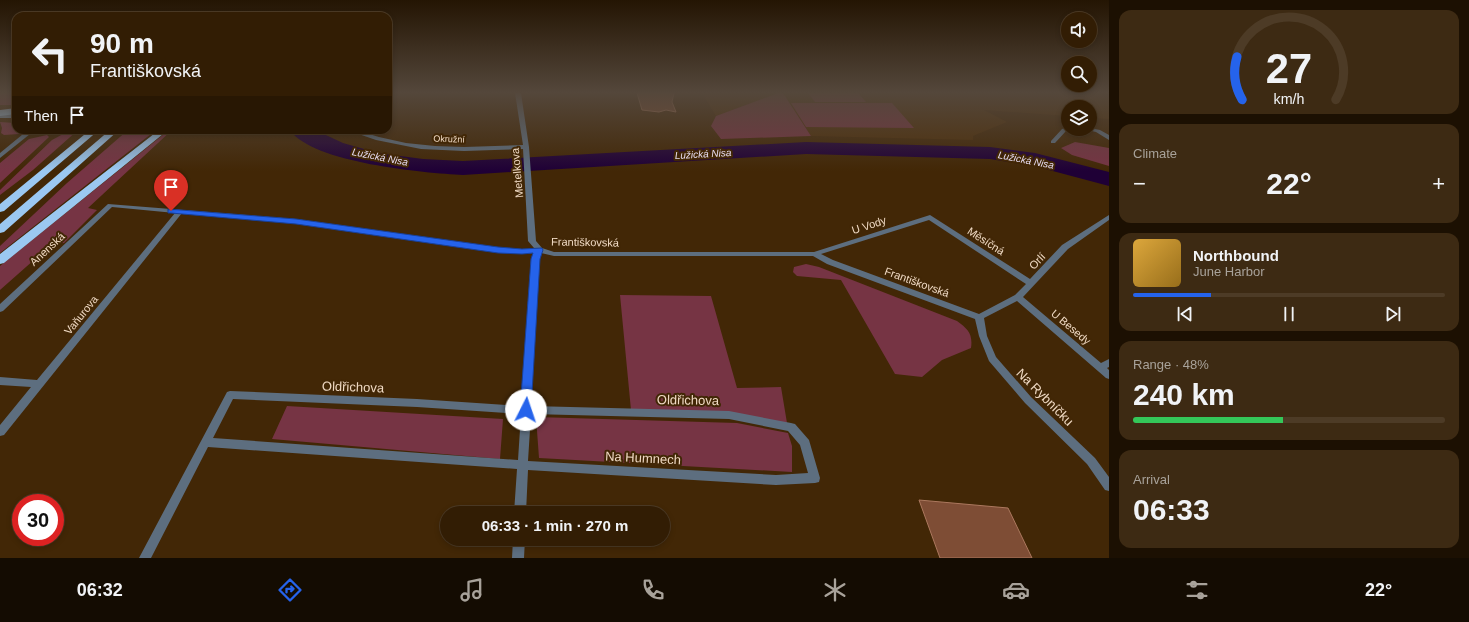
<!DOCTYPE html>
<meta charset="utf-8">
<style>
body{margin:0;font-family:Arial,sans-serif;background:#3d2a13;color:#f1f3f6;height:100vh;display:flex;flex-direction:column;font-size:15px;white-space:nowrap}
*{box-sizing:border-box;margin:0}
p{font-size:13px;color:#a8a29a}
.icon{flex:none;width:22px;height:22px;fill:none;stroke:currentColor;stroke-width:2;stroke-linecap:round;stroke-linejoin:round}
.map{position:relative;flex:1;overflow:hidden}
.panel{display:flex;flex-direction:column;gap:10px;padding:10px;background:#1c1002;width:360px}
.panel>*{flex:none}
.guide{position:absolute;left:12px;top:12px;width:380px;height:122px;border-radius:12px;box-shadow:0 2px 6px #0003,0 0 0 1px #4d3b26;background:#321d04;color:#f1f3f6;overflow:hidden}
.buttons{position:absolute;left:1061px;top:12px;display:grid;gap:8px}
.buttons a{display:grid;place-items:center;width:36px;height:36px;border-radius:50%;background:#321d04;box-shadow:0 2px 6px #0003,0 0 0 1px #4d3b26;font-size:20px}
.speed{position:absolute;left:12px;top:494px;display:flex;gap:8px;font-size:20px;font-weight:700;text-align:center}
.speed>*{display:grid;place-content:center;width:52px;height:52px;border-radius:50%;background:#321d04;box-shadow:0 2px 6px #0003,0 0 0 1px #4d3b26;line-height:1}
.speed .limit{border:6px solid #d22;background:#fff;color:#111}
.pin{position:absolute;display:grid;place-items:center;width:34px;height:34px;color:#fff;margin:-41px -17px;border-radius:50% 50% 50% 0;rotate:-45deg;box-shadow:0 0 4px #0007}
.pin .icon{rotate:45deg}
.me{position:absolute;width:44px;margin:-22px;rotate:4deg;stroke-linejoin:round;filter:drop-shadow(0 0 3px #0008)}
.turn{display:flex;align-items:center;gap:14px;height:84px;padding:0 12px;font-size:18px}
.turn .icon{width:52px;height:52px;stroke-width:2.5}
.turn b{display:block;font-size:28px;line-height:34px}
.then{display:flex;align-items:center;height:38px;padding:0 12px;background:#0003;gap:8px;font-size:15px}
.big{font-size:30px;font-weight:800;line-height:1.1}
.panel .widget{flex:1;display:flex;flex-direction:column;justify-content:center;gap:6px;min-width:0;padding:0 14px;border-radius:12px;background:#3d2a13}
.panel .dial{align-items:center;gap:0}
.dial svg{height:104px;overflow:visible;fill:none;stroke:#4d3b26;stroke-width:7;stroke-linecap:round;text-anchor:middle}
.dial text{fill:#f1f3f6;stroke:none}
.song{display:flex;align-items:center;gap:12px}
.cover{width:48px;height:48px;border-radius:6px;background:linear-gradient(135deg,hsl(40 70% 55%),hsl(40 70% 35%))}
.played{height:4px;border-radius:2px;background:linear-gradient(90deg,#2563eb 25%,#4d3b26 25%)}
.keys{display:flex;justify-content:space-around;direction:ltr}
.heat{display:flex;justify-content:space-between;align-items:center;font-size:22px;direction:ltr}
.charge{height:6px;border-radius:3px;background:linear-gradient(90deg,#34c759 48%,#4d3b26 0)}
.trip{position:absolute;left:440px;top:506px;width:230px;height:40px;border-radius:20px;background:#321d04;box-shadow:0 2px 6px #0003,0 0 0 1px #4d3b26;font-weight:800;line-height:40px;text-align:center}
.tabs{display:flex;height:64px;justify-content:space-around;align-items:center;background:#140c02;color:#a8a29a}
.tabs .icon{width:28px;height:28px}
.tabs .active{color:#2563eb}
.tabs b{font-size:18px;color:#f1f3f6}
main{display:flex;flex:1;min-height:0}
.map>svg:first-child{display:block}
.built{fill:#4d2e08}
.green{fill:#763444}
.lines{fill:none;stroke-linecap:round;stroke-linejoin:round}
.river{fill:#1f0036;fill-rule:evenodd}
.building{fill:#7e4d35;stroke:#ac785e}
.street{fill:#5d6e7f;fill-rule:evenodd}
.secondary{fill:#7692ad;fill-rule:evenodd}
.highway{fill:#9bc8f1;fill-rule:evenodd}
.route{fill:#2563eb;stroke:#184099}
.labels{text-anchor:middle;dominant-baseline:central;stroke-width:4;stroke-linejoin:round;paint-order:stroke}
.far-street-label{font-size:9px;fill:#f0dac4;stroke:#422706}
.far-water-label{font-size:10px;font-style:italic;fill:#e7dcf2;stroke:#422706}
.street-label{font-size:11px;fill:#f0dac4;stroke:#422706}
.near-street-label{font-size:13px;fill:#f0dac4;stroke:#422706}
</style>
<main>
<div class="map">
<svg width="1109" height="558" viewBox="0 0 1109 558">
<rect width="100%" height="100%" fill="#422706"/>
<!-- built -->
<path class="built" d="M702,93h76l-62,23z
M783,93h309l17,3v23l-19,-1v-11h-22v9l-84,-6 23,12 -34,14v4l-162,-4z"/>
<!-- green -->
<path class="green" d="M0,93h16v12h-16z
M778,93h5l28,43 -90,3 -10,-13 5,-10z
M808,93h50l8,9h-51z
M791,103h101l22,25 -108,-1z
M0,122l16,1v7h7l-4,4 -15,1 -3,-2 1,-5z
M78,130l-45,40 -33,25v-5l52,-50 13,-7z
M128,130h28l-156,123v-7l67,-63z
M169,130h3l-84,78 9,2 -33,33 -12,1 -52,46v-24z
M47,135l2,2 -49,46v-20l29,-24z
M1075,142l34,6v18l-37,-11 -11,-7z
M806,264l13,3 138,54c11,8 16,13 14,27l-29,12 -20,17 -27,-3 -54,-94 -44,-4 -4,-4 1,-5z
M620,295l91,1 26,92 44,-1 6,36 -156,-13z
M287,406l216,13 -3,40 -228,-20z
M536,417l201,6 51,10 4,13v26l-253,-14z"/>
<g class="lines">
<!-- river -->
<path class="river" d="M290,130h25l28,13 35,10 45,6 40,2 343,-19 184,5 45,6 74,19v14l-75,-20 -44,-7 -184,-5 -343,21c-38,-2 -151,-12 -173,-45z"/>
</g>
<!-- building -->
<path class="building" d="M637,93h37l-2,9 4,10 -10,-2 -7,2 -17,-2z
M919,500l89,8 24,50h-92z"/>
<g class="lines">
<!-- street -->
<path class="street" d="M515,93h6l8,54 7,94 6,7 12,4h260l116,-37 100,64 32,-34 47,-30v5l-41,29 -45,48 78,66 8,-4v8l-2,1 2,2v9l-3,-1 -89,-77 -33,17 3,18 9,21 35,40 64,61 14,19v14l-4,-1 -18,-26 -62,-61 -36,-42 -10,-25 -4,-17 -148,-55 -14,-8h-259l-13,-3 -2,6 -8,147 198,5 62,12 4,1 14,16 11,38 -1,4 -4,1 -39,2 -248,-15 -2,43h-12l3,-44 -309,-22 -57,111h-12l88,-166 3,-1 187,8 104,7 10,-147 3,-6 -13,1 -23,-2 -202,-29 -114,-10 -178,222 -4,1v-11l31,-38 -31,-2v-8l37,3 138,-167 -63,-6 -109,104 -3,1v-8l108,-100 188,15 202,29 23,2 13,-2 -6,-7 -5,-92 -59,2 -43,-2 -45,-9 -29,-10h9l23,7 27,6 29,3 29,1 59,-2zM929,220l97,64 -11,11 -36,19 -146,-54 -12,-6zM233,399l184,8 104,7 -3,46 -305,-22zM531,414l198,5 59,12 12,14 8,28 -32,2 -248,-14z
M1068,127v2h3l-1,1 -4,1 -11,12h-4v-2l11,-12z
M1090,128l10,2 9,5v5l-13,-8 -13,-3h7z
M28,130h7l-35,28v-5z
M513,539h12l-1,19h-12z"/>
<!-- secondary -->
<path class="secondary" d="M0,114h16v4h-16z"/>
<!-- highway -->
<path class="highway" d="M16,108v6l-16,2v-6z
M90,130h9l-95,81 -4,1v-8z
M110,130h9l-115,102 -4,1v-9z
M159,130h9l-164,133 -4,1v-10z"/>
</g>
<!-- sky -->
<linearGradient id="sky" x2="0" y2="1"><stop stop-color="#241503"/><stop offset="0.54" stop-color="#54473b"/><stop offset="1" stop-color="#54473b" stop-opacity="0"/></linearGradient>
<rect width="1109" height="171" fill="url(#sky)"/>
<!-- route -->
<path class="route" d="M168,209l128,10 202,28 24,2 20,-1 1,2 -3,9 -9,151 -1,3 -4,2 -4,-2 -2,-3 11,-151 2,-6 -11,1 -24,-1 -202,-29 -125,-11h-3z"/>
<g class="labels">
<!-- far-street labels -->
<g class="far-street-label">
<text transform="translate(449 139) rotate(2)">Okružní</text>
</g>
<!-- far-water labels -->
<g class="far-water-label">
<text transform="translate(703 154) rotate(-3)">Lužická Nisa</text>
<text transform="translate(380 157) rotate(11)">Lužická Nisa</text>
<text transform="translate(1026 160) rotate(11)">Lužická Nisa</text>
</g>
<!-- street labels -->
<g class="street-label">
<text transform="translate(517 173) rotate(-95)">Metelkova</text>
<text transform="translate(869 225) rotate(-18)">U Vody</text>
<text transform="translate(986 241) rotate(33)">Měsíčná</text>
<text transform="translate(585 242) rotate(1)">Františkovská</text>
<text transform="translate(47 249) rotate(-43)">Anenská</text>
<text transform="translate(1037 261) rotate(-46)">Orlí</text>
<text transform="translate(917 282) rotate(20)">Františkovská</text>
<text transform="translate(81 315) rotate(-51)">Vaňurova</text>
<text transform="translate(1071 327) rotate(40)">U Besedy</text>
</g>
<!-- near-street labels -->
<g class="near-street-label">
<text transform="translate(353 387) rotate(2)">Oldřichova</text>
<text transform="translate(1045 397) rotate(45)">Na Rybníčku</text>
<text transform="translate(688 400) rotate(1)">Oldřichova</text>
<text transform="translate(643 458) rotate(3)">Na Humnech</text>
</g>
</g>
</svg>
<div class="buttons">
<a><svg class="icon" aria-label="sound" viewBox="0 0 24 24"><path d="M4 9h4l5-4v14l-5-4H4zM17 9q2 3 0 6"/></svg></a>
<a><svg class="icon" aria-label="search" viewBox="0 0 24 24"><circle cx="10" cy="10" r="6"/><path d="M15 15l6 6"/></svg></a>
<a><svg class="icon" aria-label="layers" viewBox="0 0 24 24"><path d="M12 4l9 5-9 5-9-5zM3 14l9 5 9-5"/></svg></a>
</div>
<div class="speed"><div class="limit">30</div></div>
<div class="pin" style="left:171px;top:211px;background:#d93025"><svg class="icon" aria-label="arrive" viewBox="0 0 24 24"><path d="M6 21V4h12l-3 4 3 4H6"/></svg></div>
<svg class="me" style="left:526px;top:410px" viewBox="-20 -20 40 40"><circle r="19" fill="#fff"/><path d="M0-13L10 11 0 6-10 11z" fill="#2563eb"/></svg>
<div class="trip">06:33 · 1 min · 270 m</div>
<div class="guide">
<div class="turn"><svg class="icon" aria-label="left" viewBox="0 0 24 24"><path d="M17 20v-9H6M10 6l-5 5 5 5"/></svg><div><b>90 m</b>Františkovská</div></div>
<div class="then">Then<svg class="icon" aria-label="arrive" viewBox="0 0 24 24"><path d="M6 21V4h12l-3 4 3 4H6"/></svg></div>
</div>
</div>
<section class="panel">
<div class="widget dial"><svg viewBox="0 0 100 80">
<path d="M14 69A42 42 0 1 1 86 69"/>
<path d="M14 69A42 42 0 0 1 10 36" stroke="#2563eb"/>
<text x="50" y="56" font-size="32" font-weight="700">27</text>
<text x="50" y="72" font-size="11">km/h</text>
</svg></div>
<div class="widget"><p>Climate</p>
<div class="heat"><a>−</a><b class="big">22°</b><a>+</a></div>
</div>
<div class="widget">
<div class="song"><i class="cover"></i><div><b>Northbound</b><p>June Harbor</p></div></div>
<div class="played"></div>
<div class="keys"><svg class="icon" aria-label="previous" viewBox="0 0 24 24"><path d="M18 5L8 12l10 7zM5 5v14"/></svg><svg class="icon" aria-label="pause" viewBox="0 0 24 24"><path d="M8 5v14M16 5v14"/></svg><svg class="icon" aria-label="next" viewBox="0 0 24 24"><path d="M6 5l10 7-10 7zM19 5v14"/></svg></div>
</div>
<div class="widget"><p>Range · 48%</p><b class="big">240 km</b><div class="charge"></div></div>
<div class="widget"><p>Arrival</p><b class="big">06:33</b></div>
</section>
</main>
<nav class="tabs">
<b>06:32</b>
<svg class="icon active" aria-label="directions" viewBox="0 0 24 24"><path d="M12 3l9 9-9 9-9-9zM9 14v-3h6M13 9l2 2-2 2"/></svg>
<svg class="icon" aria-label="music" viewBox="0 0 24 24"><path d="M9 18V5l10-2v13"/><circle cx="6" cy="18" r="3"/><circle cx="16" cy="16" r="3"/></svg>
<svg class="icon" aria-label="phone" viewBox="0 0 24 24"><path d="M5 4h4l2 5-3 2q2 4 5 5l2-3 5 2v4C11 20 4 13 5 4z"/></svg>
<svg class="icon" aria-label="climate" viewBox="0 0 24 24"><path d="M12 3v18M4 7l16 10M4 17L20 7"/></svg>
<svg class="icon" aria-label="car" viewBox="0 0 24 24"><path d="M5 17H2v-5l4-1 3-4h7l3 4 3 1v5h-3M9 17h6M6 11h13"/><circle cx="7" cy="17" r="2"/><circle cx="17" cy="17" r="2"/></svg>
<svg class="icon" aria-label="filters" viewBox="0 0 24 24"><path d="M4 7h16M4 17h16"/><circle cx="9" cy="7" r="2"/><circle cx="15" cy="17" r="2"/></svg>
<b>22°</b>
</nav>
